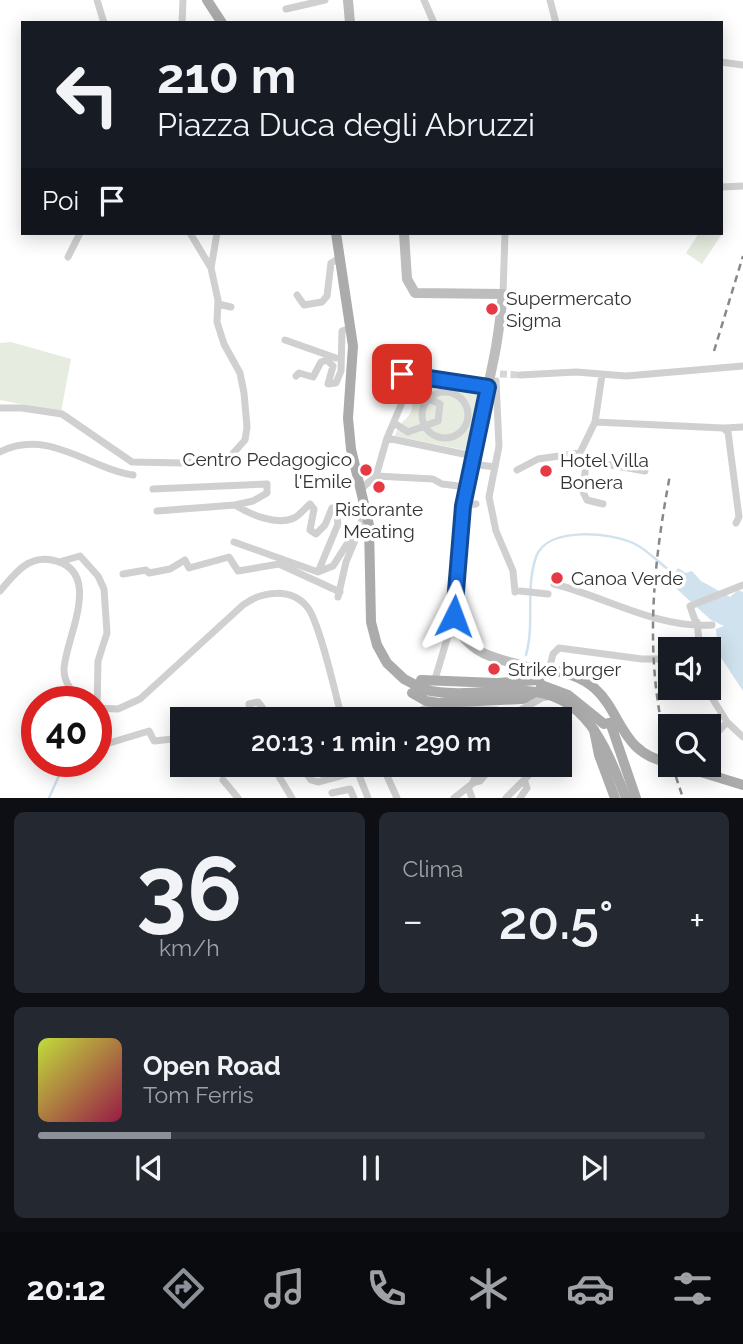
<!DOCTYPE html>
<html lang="it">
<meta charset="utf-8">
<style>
body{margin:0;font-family:Raleway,sans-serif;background:#242831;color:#f1f3f6;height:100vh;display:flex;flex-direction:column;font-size:26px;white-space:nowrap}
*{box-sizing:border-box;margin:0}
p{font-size:23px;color:#9ea1a6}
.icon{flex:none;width:38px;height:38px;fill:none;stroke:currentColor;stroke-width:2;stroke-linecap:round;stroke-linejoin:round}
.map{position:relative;height:798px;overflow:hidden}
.side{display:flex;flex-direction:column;gap:14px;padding:14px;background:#0d0f14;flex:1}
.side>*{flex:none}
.top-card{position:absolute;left:21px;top:21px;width:702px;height:214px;border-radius:0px;box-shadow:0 4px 18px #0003;background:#171b24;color:#f1f3f6;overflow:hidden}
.fabs{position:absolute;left:658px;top:637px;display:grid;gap:14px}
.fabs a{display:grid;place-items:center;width:63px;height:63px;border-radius:0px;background:#171b24;box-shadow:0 4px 18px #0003;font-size:35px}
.speed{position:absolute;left:21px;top:686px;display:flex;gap:14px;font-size:35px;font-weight:700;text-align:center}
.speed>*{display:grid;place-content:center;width:91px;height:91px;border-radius:50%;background:#171b24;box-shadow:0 4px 18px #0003;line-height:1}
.speed .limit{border:10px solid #d22;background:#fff;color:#111}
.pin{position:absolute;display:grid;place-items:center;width:60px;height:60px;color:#fff;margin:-30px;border-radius:14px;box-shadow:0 4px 10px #0006}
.me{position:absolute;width:77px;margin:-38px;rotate:3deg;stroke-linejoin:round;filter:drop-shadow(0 0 5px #0008)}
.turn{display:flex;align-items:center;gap:24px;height:147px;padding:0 21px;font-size:32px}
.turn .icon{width:91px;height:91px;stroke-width:2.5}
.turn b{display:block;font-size:49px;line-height:60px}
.then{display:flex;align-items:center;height:66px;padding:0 21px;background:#0003;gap:14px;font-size:26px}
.big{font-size:52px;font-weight:600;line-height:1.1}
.side .card{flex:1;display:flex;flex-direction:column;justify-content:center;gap:10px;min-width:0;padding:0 24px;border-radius:10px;background:#242831}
.side .dial{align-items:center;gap:0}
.dial b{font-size:91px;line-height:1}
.song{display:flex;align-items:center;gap:21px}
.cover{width:84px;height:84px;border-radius:10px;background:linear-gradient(135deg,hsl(70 70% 55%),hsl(340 70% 35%))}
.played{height:7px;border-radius:4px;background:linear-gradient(90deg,#8c9099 20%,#363941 20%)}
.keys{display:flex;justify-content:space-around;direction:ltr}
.heat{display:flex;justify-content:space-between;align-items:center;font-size:38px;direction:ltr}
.side .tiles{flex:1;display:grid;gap:14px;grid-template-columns:1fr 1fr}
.card:last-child{grid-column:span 2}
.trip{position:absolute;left:170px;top:707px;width:402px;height:70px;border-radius:0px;background:#171b24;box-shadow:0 4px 18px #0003;font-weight:600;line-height:70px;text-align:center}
.tabs{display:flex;height:112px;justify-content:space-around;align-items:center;background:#090b0e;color:#9ea1a6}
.tabs .icon{width:49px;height:49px}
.tabs .selected{color:#8c9099}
.tabs b{font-size:32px;color:#f1f3f6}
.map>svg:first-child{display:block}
.green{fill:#e6ecdf}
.water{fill:#cfe2ee}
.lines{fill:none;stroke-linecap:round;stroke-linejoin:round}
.stream{stroke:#cfe2ee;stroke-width:2.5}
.street-tunnel{stroke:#d6d6d6;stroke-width:7;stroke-dasharray:7 3.5;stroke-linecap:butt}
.street{stroke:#d0d0d0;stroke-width:7}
.secondary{stroke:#bdbdbd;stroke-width:10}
.primary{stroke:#ababab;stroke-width:10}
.rail{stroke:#888;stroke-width:2.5;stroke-dasharray:7 5;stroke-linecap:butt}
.street-bridge{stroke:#d0d0d0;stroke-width:7}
.primary-bridge{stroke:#ababab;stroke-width:10}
.route-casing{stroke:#114b97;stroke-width:18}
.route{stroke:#1a73e8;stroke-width:12}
.poi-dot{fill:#e63946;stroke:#fff;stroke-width:2.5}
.labels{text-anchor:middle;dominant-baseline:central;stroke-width:7;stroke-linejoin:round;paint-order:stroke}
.poi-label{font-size:19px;fill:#333;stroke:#fff;text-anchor:start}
</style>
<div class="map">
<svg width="743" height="798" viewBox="0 0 743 798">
<rect width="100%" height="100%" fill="#fff"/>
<!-- green -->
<path class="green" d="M721,229l3,2 -22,33 -16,-11 13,-20h22z
M11,342l60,17 -10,53 -61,-12v-57z
M404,379l77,13 -11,59 -75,-15c6,-23 30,-17 8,-52z"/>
<!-- water -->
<path class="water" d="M678,568l8,5 6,-2 9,10 29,16 8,-7 5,2v99l-25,-38 -2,-24 8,-3 -13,-6 -42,-38z"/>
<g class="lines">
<!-- stream -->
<path class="stream" d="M526,655c9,-32 -1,-66 10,-98 11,-31 75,-25 99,-13 14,7 26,21 39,30
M49,798l12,-27 9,-9"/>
<!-- street-tunnel -->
<path class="street-tunnel" d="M500,374l20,1"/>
<!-- street -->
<path class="street" d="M97,0l7,23
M424,0l10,23
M550,0l6,23
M286,9l39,-9
M182,23l1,-23
M721,62l22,3
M721,187l22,-1
M68,257l12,-24
M211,268l6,-35
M503,294l2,-61
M297,295l7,10 18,-3 5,-6 4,-33 9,-5
M218,304l13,3
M285,340l51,18
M520,375l56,-3 50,4 117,-10
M602,375l-7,47 -15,31 3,7 62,11
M296,376l3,-3 14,4 8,-15 6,-2 6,6 -5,18 8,-1 5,-12 1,-40 9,-3
M496,381l3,65 -10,51 7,34 17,40 2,21
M422 415a23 23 0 1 1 46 0a23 23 0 1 1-46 0Z
M0,408h22l40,6 70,48 51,1 46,-5 16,-18 2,-13 -3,-34 -4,-20 -16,-29 -7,-22 1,-22 -7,-32 -21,-35
M595,422l128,6 5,4 11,85 -3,6
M394,423l14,9 30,-11 2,-17 -11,-5 -10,-14h-18
M724,428l19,-1
M0,452c48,-25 92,18 133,23
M473,456l-86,-18 14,-33 1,-31 86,13
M586,463l-3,29 4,8 16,4
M472,464l23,3
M517,470l21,-11 42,-6
M376,476l57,3 9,5 17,2
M362,488l14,-12 11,-38
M153,489l114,-5v9l-14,8 -18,4c14,9 42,21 59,13 6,-3 11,-10 16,-14l4,5 -4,21 6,4 9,-9 7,-17 4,1 2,15 -20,48 15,-6 34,-53
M463,506l13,-2
M157,511l78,-6
M234,542l84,30
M59,562l21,-6 18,20 6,13 3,44 -9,28 -1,50
M123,574l23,-4 3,3 21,-4 15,-9 4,8 40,-11 9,14 41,-7 61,28
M554,584c52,13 104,45 158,41
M0,591c14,-16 27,-36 52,-31 54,10 12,81 12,110 0,13 9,23 18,32
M520,591l28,3
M338,597l8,-35 10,-24 -1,-6
M697,622l3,27
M697,626l-7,-20 53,-21
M549,670l4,-16 6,-6 83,11h28
M435,679l19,-63
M706,688l21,34 16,15
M37,705v6
M96,708l22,1 22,-10 103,-94c19,-14 49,-18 65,3 12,16 28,88 34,111
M251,719l-2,-15 9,-2 13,17
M418,719l5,-10 73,1 8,2 5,7
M717,733l10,-11
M96,747l53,-16 5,10 28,-3
M272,765l20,33
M300,765l11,15 7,2 62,-17
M355,765l13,33
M382,765l15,33
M223,780l15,18
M524,780l13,-14
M473,783l7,-2 13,-16
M468,787l4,11
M332,793l18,-4 4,9
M454,798l18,-14 9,-19
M506,798l18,-18 3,8 -7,10"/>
<!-- secondary -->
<path class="secondary" d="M348,0l2,23
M404,233l3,46 8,14 88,1c-2,18 -4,36 -7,53 -9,53 -61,248 -35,287 20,28 51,25 79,38"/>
<!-- primary -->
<path class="primary" d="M207,0l15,23
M336,233l17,113 -5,72 3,31 18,76 2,97 6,23 10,18 17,16 21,11
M497,683l40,-3
M521,699l27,-4
M617,721l-13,3 -36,-29 -27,-10 -4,-9 12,-6c82,10 53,80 121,93
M611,725l25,73
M594,730l5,25 16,43
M678,765l65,20"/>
<!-- rail -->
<path class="rail" d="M714,351l29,-95
M670,759c-27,-94 -18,-189 0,-284
M672,765l11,33"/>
<!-- street-bridge -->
<path class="street-bridge" d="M504,719l40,-22"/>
<!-- primary-bridge -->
<path class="primary-bridge" d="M421,680l76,3
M425,690c34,7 68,0 102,1 61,3 80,59 99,107
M412,693l14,8 12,2 83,-4"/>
</g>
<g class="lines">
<!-- route casing -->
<g class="route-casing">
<path id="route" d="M402,374l86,13 -25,119 -9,110"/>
</g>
<!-- route -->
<use href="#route" class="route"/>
</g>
<!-- markers -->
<g class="poi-dot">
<circle cx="492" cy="309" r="7"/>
<circle cx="366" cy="470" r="7"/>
<circle cx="546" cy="471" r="7"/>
<circle cx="379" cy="487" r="7"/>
<circle cx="557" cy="578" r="7"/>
<circle cx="494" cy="669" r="7"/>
</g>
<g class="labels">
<!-- poi labels -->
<g class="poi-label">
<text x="506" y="298">Supermercato<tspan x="506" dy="22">Sigma</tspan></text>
<text x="352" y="459" text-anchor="end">Centro Pedagogico<tspan x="352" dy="22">l'Emile</tspan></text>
<text x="560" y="460">Hotel Villa<tspan x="560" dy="22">Bonera</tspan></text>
<text x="379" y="509" text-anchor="middle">Ristorante<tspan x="379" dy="22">Meating</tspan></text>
<text x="571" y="578">Canoa Verde</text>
<text x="508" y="669">Strike burger</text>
</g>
</g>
</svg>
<div class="fabs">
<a><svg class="icon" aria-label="sound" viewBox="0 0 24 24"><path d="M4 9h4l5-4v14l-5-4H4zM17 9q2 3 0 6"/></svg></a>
<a><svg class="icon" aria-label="search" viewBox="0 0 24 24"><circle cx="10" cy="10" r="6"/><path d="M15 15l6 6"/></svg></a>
</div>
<div class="speed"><div class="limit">40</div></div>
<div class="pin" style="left:402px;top:374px;background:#d93025"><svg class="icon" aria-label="arrive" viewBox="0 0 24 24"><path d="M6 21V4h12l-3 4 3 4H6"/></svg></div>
<svg class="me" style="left:454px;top:616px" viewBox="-20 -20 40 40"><path d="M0-17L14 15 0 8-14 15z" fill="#1a73e8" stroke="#fff" stroke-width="4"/></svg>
<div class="trip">20:13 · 1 min · 290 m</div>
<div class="top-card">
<div class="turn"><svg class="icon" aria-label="left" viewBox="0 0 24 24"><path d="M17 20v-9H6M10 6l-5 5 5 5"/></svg><div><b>210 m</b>Piazza Duca degli Abruzzi</div></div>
<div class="then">Poi<svg class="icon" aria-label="arrive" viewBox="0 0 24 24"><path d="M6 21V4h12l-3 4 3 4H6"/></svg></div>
</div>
</div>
<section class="side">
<div class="tiles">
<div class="card dial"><b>36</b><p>km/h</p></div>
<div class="card"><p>Clima</p>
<div class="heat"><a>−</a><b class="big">20.5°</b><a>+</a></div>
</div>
<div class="card">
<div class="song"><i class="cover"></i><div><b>Open Road</b><p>Tom Ferris</p></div></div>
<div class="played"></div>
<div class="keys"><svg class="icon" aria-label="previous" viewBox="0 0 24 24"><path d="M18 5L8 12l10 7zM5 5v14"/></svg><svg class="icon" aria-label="pause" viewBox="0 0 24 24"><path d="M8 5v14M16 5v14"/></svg><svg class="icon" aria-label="next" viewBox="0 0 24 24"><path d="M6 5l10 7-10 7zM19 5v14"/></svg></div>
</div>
</div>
</section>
<nav class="tabs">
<b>20:12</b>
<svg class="icon selected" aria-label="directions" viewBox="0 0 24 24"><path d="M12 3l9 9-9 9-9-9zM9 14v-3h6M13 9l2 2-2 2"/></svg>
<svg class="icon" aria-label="music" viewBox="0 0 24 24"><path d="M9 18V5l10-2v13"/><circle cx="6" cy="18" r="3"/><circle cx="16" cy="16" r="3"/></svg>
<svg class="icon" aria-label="phone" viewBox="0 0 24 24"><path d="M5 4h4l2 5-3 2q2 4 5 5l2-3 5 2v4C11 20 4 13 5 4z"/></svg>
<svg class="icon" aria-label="climate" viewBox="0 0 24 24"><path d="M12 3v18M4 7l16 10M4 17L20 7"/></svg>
<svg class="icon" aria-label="car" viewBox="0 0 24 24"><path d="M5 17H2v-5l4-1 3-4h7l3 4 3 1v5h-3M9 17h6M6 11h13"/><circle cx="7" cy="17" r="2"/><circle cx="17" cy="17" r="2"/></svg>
<svg class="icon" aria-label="filters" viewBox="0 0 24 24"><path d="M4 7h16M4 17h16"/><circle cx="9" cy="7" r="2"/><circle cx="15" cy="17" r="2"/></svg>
</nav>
